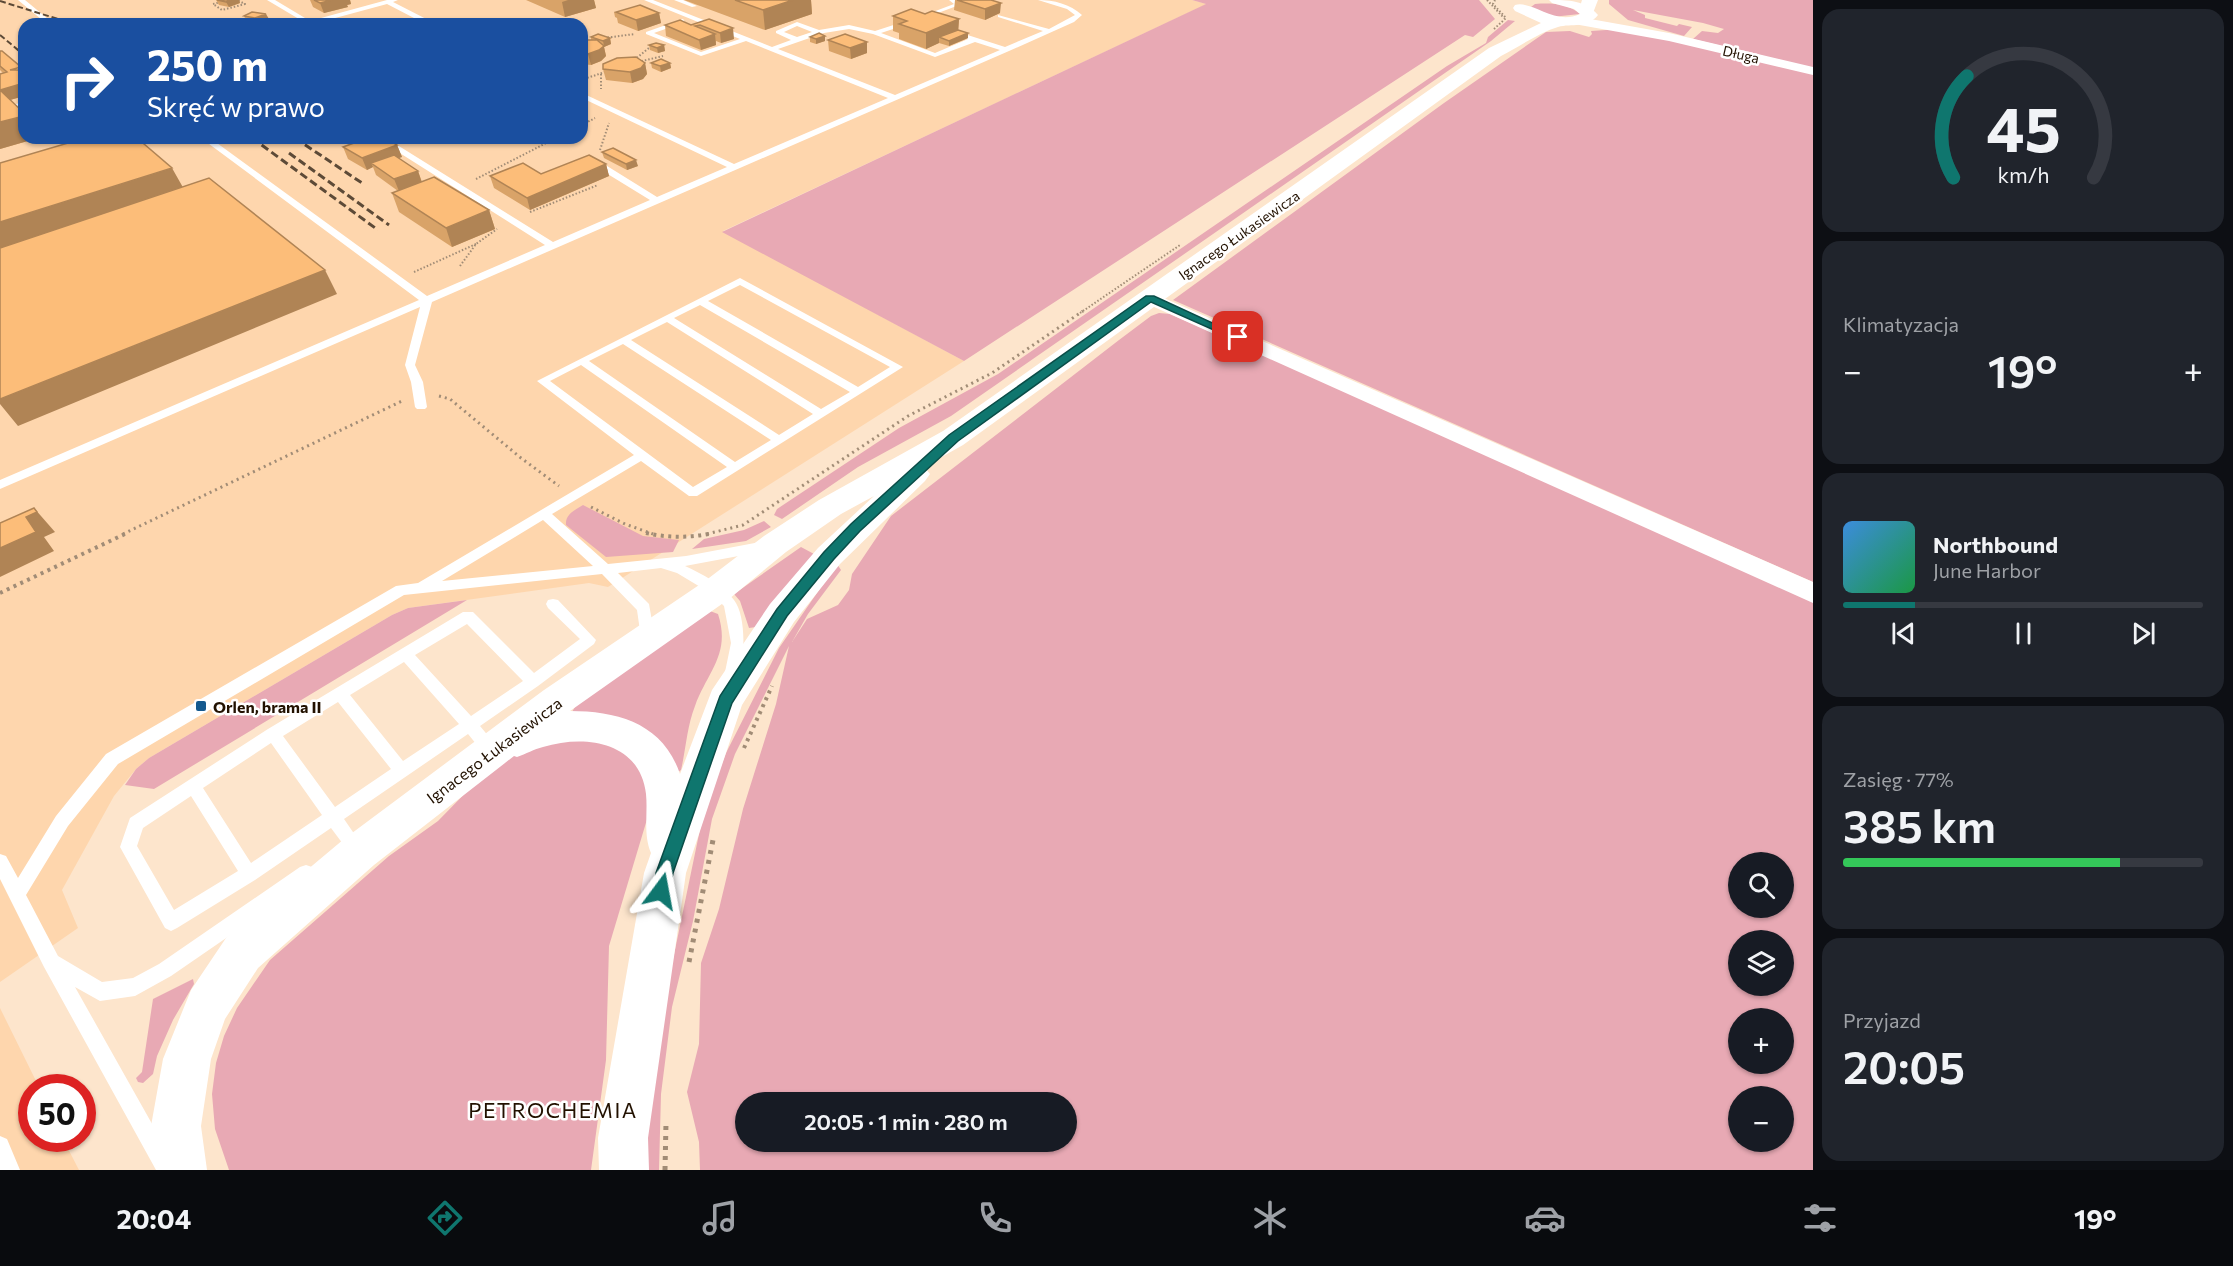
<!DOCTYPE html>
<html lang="pl">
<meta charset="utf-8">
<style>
body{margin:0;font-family:Commissioner,sans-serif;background:#20242c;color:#f1f3f6;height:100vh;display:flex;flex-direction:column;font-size:22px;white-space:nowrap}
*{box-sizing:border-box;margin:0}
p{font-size:20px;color:#9ea1a6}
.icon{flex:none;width:33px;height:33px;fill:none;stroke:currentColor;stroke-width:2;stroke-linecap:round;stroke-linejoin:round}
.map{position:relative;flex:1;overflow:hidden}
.sheet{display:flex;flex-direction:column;gap:9px;padding:9px;background:#0d0f14;width:420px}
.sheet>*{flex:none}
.hud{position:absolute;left:18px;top:18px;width:570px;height:126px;border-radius:18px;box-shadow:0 2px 4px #0004;background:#1a4fa0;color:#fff;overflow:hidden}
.buttons{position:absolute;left:1728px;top:852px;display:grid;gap:12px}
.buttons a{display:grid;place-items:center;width:66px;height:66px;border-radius:50%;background:#171b24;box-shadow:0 2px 4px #0004;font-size:30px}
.speed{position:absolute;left:18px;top:1074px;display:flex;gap:12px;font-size:30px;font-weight:700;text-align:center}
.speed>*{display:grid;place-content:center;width:78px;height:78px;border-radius:50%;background:#171b24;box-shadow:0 2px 4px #0004;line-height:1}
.speed .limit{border:9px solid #d22;background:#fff;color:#111}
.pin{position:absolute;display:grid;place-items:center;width:51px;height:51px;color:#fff;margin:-26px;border-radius:12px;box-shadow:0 3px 9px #0006}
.me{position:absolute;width:66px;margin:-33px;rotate:13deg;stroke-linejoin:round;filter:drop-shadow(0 0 4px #0008)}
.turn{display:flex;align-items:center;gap:21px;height:126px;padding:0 30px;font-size:27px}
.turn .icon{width:78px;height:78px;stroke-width:2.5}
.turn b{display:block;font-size:42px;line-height:51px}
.big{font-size:45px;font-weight:600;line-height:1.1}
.sheet .widget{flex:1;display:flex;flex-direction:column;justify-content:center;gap:9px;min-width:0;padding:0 21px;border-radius:18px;background:#20242c}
.sheet .dial{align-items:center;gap:0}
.dial svg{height:156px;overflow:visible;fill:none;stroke:#363941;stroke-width:7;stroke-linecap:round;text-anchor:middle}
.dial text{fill:#f1f3f6;stroke:none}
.song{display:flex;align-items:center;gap:18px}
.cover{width:72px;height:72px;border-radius:9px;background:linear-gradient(135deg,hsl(210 70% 55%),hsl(140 70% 35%))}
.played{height:6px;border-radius:3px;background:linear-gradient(90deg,#0f766e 20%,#363941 20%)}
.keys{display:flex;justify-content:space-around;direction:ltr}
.heat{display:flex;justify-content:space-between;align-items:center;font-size:33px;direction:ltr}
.charge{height:9px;border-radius:4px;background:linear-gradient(90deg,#34c759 77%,#363941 0)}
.trip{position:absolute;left:735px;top:1092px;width:342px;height:60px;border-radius:30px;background:#171b24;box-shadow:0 2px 4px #0004;font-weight:600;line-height:60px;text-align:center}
.dock{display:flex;height:96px;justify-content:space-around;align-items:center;background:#090b0e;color:#9ea1a6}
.dock .icon{width:42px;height:42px}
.dock .on{color:#0f766e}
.dock b{font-size:27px;color:#f1f3f6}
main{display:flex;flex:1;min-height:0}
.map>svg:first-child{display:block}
.built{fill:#fed6ad;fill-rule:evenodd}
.green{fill:#e8a9b4;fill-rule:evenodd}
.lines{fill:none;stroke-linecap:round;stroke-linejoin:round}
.path-far3{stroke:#a18c76;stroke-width:2;stroke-dasharray:1.5 2;stroke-linecap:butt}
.path-far2{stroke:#a18c76;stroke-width:3;stroke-dasharray:2 4;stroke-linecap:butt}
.path-far1{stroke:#a18c76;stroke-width:4;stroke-dasharray:3 4.5;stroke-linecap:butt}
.path{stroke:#a18c76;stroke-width:5;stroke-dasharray:4 6;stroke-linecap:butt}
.service{fill:#fff;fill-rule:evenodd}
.minor{fill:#fff;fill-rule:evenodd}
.tertiary{fill:#fff;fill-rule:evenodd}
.secondary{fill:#fff;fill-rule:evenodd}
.rail-far1{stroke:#5d4a37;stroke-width:2;stroke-dasharray:6 3;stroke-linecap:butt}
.rail{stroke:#5d4a37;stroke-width:3;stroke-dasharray:8 4;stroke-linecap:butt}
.wall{fill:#d9a368}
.shaded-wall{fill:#b08455}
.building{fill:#fcbd79;stroke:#b08455;stroke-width:1.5}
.route{fill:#0f766e;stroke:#0a4d48;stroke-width:1.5}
.poi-dot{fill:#15598e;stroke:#fff;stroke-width:2}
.labels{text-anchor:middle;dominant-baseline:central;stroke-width:5;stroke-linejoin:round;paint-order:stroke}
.far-street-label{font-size:14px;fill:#210;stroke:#fff}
.poi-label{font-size:16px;font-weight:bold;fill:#210;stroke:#fff;text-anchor:start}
.street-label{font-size:16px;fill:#210;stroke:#fff}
.near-neighbourhood-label{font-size:21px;letter-spacing:1.5px;fill:#210;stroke:#fff}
</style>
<main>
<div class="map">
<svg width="1813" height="1170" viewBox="0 0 1813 1170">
<rect width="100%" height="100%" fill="#fde5cc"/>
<!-- built -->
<path class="built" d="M0,0h1192l15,4 -484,227 241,130 -356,226 -19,-4 -181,25 -16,7 -243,143 -13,11 -22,27 -52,94 16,38 -78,54zM24,24h558v114h-558z
M0,1008l39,79 -7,1v50l31,1 16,31h-79z"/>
<!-- green -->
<path class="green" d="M1192,0h287l16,19 -22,18 -8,-2 -501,326 -242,-129 484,-228z
M1609,0h204v68l-120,-29 9,-8 16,2 6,-4 -21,-6 -70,-13 12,5v3l32,8 2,-2 13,3 -8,9 -56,-16 -19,-16z
M1535,4c16,-1 32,-1 45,10l-28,3 -21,-10z
M1508,20l7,1 -24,20 -540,375 -93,51 -76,52 -8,-4 3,-6 122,-81 99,-54 449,-308 39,-23 2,-6z
M1621,29l192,45v508l-640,-282 271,-197 102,-71 24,-1 19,6 3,-3 -1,-3z
M1159,313l11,1 643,283v573h-1113l-1,-28 -12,-50 12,-48 2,-81 18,-54 24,-100 33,-105 13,-58 -54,108 -23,65 -19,102 -21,86 -11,87 -2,76h-14l8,-114 51,-246 22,-57 53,-105 58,-84 4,6 -33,44 -16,28 15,-23 31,-14 11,-15 3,-16 39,-58 228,-176 32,-24zM1738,862h46v46h-46zM1738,940h46v46h-46zM1738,1018h46v46h-46zM1738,1096h46v46h-46zM746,1102h320v40h-320z
M583,505l60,31 36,4 -6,12 -67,5 -40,-32c-1,-11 9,-15 17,-20z
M764,521l7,6 -25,14 -54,8 12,-10 40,-9z
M801,547l13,7 -58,73 -7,1 -9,-27 -6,-7z
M467,600l-313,189 -29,-4 11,-16 13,-11 243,-143 16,-7z
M710,611l8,3c13,40 -10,57 -23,92 -8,20 -9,43 -14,64l-4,3 -105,-61 4,-7z
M585,738l29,8 23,16 11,24v30l-39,130 -3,114 -15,110h-362l-14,-41 -3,-35 4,-31 8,-27 13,-28 33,-48 119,-104 49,-35 44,-45 32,-26z
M193,979l1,5 -21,36 -16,36 -4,18 -10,9 -5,-1 -2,-4 6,-6 11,-73z"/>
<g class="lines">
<!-- path-far3 -->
<path class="path-far3" d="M228,0l-15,4 9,6 23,-6 -8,-4
M1487,0l17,18
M246,24l-5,-4 9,-3
M258,24l15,-5
M1494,29l12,-11 -13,-14 2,-4
M604,38l31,-4
M634,60l15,-12
M638,62l25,-6
M601,74v15
M584,79l24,-8
M582,125l13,-7
M600,150l9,-27
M476,179l80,-41
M530,212l68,-27
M460,266l16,-22 21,-15
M414,272l62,-28
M1080,313l100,-68"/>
<!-- path-far2 -->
<path class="path-far2" d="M439,396l11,3 71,59 38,28
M591,507l34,17 28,10
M123,534l279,-133
M707,534l36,-9 165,-109 84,-43 91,-62"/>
<!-- path-far1 -->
<path class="path-far1" d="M646,533c22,5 45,5 67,0
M0,593l127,-60
M744,748l28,-62"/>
<!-- path -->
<path class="path" d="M689,962l24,-122
M665,1170l1,-47"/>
<!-- service -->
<path class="service" d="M18,0h7l29,24h-7z
M267,0h8l35,21 77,-21h11l-5,2 43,22h-8l-8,-4 -13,4h-10l17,-6 -27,-14 -74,20h-11l2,-2z
M644,0h9l119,47 19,-7 -15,-7v-2l21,-9 22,8 30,-5 26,6 34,-11 2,3 -30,10 54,20 33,-14 -18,-6 2,-3 53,17 38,-16 -45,-14v-2l51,14 26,-14 -8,-6 -29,-9c16,0 32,4 44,15l-8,7 -65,29 -577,251 -17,63 8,17 4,25 -2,2h-8l-2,-2 -4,-25 -6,-17 15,-58 -420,182v-9l419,-180 -218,-162h9l217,158 118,-51 -169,-107h10l167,104 97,-42 -57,-35v-4h6l58,36 70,-30 -145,-69v-5l152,71 154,-66 -142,-57 -45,15 -55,-22v-2l37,-13 2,3 -31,11 47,19 39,-13zM797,26l15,6 -15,5 -13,-5zM849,29l24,5 62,23 40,-15 25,8 -105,45 -117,-46 46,-16z
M674,0h9l14,6 -5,1z
M949,0h8l5,4 -40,15 -5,-1 37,-14z
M509,20l8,4h-19l1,-1z
M24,102v4l-24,6v-4z
M58,138h9l7,8 -7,2z
M740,278l163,89 -206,129h-8l-48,-35 -89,53 56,50 78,-8 79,-15 5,2 2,3 -7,5 -80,15c17,8 37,18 49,34 12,15 12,59 3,76l-5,2 -5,-2 -2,-4 6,-29 -7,-37 -12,-12 -35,-21 -16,-5 -43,5 31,31 6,34 -2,4h-10l-2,-4 -4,-28 -35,-36 -198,21 -286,169 -50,62 -42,69 32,61 44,26 31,-4 26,-14 141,-97 6,-2 6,2 3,6 -3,6 -141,97 -36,20 -35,5 -25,-14 103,183h-22l-112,-203 -44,-88v-25l6,2 12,22 38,-62 50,-62 290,-168 22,-3 216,-128 -97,-74zM740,285l150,82 -32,20 -150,-86zM700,305l150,87 -29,17 -147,-91zM667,322l146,92 -34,21 -148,-95zM623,344l148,96 -36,22 -146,-101zM581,365l146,102 -34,20 -143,-106zM543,520l50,46 -151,15z
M553,599l5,1 38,40 -2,4 -56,42 -58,40 20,24 -3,5c-12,4 -21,-12 -29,-21l-124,85 22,32 -2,5 -6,3 -6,-3 -21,-28 -76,52 -78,48 -6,3 -6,-3 -45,-81 10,-29 138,-89 195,-117h10l61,61 46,-34 -32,-31 -2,-4 2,-4zM467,624l56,57 -52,35 -56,-61zM404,662l55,62 -56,37 -53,-66zM338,702l53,67 -56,38 -52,-71zM271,743l51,72 -71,48 -48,-75zM191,796l47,75 -64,39 -37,-64 6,-18z
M0,1136l7,3 13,31h-20z"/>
<!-- minor -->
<path class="minor" d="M1579,17l90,16 144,34v8l-144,-34 -95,-17 -2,-3 2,-3z
M1150,292l663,290v21l-670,-301 -3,-4 3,-4z"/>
<!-- tertiary -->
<path class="tertiary" d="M1582,0h16l-5,13h-12l-2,-3z"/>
<!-- secondary -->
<path class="secondary" d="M1549,0c20,0 36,0 49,15 -11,14 -26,8 -40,12 -20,6 -39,20 -57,29l-538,389 -39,22 6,7 -5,7 -85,83 -46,58 -52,83 -56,168 -38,265 1,32h-50l-1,-32 46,-265 7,-20c-8,-19 -3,-39 -5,-59 -6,-52 -60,-60 -103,-47 -9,2 -17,7 -26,10l-3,-1 -140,109 -116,103 -33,51 -14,40 -10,67 6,44h-50l-6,-44 12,-67 28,-69 35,-52 118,-99 200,-149 161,-109 59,-45 55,-36 124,-69 546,-383 52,-25 -26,-12 -2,-3 2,-3c18,-5 39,21 65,9l-6,-5 -22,-6zM874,496l-56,52 -48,56 -58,86 -32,84c-17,-50 -61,-63 -110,-63l159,-112 57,-47 55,-38z"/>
<!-- rail-far1 -->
<path class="rail-far1" d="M0,1l74,23
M0,35l24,20"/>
<!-- rail -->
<path class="rail" d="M252,138l126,92
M295,138l67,45
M289,153l100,72"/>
</g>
<!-- wall -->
<path class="wall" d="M216,0h23l1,3 -11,4 -10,-2z
M310,0h40l1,4 -4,1 1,2 -24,6 -11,-6z
M526,0h68l2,8 -31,9z
M684,0h127l1,14 -47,16z
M955,0h36l9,13 -15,7 -31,-10z
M614,12l45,1 2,10 -23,8 -20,-8 -1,-5 -2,-1z
M925,14l34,5 -1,11 10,8 -19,8 -10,-3 -13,6 -27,-10v-6l-6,-2v-15z
M244,16l25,3 -12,4 -10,-2z
M709,19l25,20 -13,4 -5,-2v4l-15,5 -35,-14 -1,-11h26z
M591,37l19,1 1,6 -7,3 2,9 -5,5 -10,4 -9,-1v-24h9z
M810,37l15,4 -9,3 -6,-2z
M828,40l39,2v11l-16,6 -22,-8z
M649,45h15l1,6 -7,2 -8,-3z
M0,51l24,45 -14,4 14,38h14l-38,11v-75l3,-1 -3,-3z
M645,63l2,11 -4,5 -11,4 -26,-3 -3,-11z
M651,63h19l1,5 -10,4 -9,-4z
M308,138h21l-14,5z
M397,145l5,12 -4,1 20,13 4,11 67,28 6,19 -43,18 -53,-35 -7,-19 6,-2 -22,-16 -3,-8 -6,3 -19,-11 -5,-12z
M602,152l36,14 -11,4 -23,-12z
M606,164l3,12 -79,34 -36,-22 -4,-12 51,-2z"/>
<!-- shaded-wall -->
<path class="shaded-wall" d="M231,0h8l1,3 -11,4 -3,-5z
M332,0h18l1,4 -4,1 1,2 -24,6 -4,-10z
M568,0h26l2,8 -31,9 -3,-15z
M793,0h18l1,14 -47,16 -2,-20z
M1001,3l-1,10 -15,7v-11z
M659,13l2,10 -23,8 -2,-11z
M266,14l3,5 -12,4 -2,-5z
M959,19l-1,16 -19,2v6l-13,6v-16z
M733,28l1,11 -13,4 -1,-10z
M968,33v5l-19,8v-5z
M715,34l1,11 -15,5 -2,-10z
M825,36v5l-9,3v-5z
M610,38l1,6 -7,3 2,9 -5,5 -10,4 -3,-11 16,-8 -1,-5z
M867,42v11l-16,6 -1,-11z
M664,45l1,6 -7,2 -1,-5z
M645,63l2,11 -4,5 -11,4 -2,-11z
M670,63l1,5 -10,4 -1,-6z
M24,83v13l-21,6 -3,-5v-7z
M24,116v22h14l-38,11v-27z
M313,138h16l-14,5z
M334,138h12l-10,4z
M397,145l5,12 -26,9 -5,-3 2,4 -6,3 -5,-12z
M636,160l2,6 -11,4 -1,-6z
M606,164l3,12 -79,34 -3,-12z
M172,168l13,23 -185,60v-29z
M418,171l4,12 -23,8 -5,-12z
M489,210l6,19 -43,18 -6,-19z
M325,270l12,24 -319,132 -18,-22v-5z
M34,508l21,24 -11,5 10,14 -54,26v-29z"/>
<!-- building -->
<path class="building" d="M217,0h14l-5,2z
M314,0h18l-12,3z
M735,0h58l-30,10z
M957,0h34l10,3 -16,6z
M640,5l19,8 -23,7 -20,-8z
M911,9l14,5 7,-3 27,8 -33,14 -27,-9 8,-3 -14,-5z
M252,12l14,2 -11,4 -11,-2z
M709,19l24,9 -13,5 -20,-8 -5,1 20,8 -16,6 -34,-15 15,-5 11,5z
M958,30l10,3 -19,8 -10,-4z
M819,33l6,3 -9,3 -6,-2z
M598,34l12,4 -7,3 -12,-4z
M845,34l22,8 -17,6 -22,-8z
M582,40h15l7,6 -5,4 -11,4 -6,-1z
M656,43l8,2 -7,3 -8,-3z
M0,51h2l19,16 -11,3h14v13l-24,7v-16l7,-2 -7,-6z
M636,57l9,6 -4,5 -11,4 -27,-3v-5l14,-6z
M661,59l9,4 -10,3 -9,-3z
M0,91h1l23,22v3l-24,6z
M85,138h52l35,30 -172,54v-59z
M368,138h17l12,7 -35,13 -19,-11z
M613,148l23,12 -10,4 -24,-12z
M394,155l24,16 -24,8 -23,-16z
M589,155l17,9 -79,34 -37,-22 33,-13 18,11z
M434,177l55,33 -43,18 -54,-35z
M209,178l116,92 -325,129v-151z
M34,508l3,4 -11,5 10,15 -36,16v-25z"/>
<!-- route -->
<path class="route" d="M1146,296h8l89,41 -1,2h-8l-83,-37 -193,139 -98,90 -26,28 -47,57 -55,87 -59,170 -5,24 -7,2 -6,-2 -2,-6 3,-18 64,-177 57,-87 47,-57 27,-28 98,-89z"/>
<!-- markers -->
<rect class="poi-dot" x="195" y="700" width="12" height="12" rx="3"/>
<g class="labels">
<!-- far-street labels -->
<g class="far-street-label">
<text transform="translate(1741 54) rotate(13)">Długa</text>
<text transform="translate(1239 235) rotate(-35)">Ignacego Łukasiewicza</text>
</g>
<!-- poi labels -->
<g class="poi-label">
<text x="213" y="706">Orlen, brama II</text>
</g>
<!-- street labels -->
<g class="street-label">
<text transform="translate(494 750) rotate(-37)">Ignacego Łukasiewicza</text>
</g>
<!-- near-neighbourhood labels -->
<g class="near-neighbourhood-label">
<text x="553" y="1109">PETROCHEMIA</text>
</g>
</g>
</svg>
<div class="buttons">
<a><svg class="icon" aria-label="search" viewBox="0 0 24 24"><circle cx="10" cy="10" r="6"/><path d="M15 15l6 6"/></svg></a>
<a><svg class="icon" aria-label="layers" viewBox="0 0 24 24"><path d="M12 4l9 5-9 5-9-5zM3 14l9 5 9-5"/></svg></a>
<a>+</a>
<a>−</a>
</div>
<div class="speed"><div class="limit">50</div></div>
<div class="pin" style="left:1238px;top:337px;background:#d93025"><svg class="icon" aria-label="arrive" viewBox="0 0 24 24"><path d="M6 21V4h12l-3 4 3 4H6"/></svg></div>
<svg class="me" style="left:661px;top:891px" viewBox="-20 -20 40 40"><path d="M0-17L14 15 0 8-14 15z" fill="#0f766e" stroke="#fff" stroke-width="4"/></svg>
<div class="trip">20:05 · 1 min · 280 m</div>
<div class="hud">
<div class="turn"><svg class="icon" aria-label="right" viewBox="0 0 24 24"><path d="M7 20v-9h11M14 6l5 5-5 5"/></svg><div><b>250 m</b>Skręć w prawo</div></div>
</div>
</div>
<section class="sheet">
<div class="widget dial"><svg viewBox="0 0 100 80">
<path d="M14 69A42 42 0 1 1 86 69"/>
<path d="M14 69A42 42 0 0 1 21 17" stroke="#0f766e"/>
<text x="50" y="56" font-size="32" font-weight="700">45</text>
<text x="50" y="72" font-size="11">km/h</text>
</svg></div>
<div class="widget"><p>Klimatyzacja</p>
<div class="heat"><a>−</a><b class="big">19°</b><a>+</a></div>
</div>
<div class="widget">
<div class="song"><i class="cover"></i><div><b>Northbound</b><p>June Harbor</p></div></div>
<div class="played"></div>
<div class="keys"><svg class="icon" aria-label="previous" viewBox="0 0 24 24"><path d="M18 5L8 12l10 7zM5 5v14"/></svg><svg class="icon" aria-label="pause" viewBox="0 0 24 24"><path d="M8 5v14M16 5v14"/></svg><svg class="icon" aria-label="next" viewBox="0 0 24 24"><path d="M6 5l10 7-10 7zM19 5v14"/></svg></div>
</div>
<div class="widget"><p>Zasięg · 77%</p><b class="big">385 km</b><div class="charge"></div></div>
<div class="widget"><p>Przyjazd</p><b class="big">20:05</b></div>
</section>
</main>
<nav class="dock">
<b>20:04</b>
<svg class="icon on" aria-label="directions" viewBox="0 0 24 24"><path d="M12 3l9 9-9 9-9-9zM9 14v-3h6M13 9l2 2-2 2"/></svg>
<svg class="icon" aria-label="music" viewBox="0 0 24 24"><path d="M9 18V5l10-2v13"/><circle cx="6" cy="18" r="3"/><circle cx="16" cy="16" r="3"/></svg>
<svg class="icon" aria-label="phone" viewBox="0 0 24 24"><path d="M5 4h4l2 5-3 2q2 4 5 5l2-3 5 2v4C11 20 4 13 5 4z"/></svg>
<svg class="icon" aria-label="climate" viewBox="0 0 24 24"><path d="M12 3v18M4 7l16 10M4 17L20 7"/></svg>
<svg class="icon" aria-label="car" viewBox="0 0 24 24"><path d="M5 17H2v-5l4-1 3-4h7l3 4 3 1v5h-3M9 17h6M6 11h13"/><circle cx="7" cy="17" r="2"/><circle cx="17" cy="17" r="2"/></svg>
<svg class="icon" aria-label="filters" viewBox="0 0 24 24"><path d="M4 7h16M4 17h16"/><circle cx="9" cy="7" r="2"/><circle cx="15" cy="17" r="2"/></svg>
<b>19°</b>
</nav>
